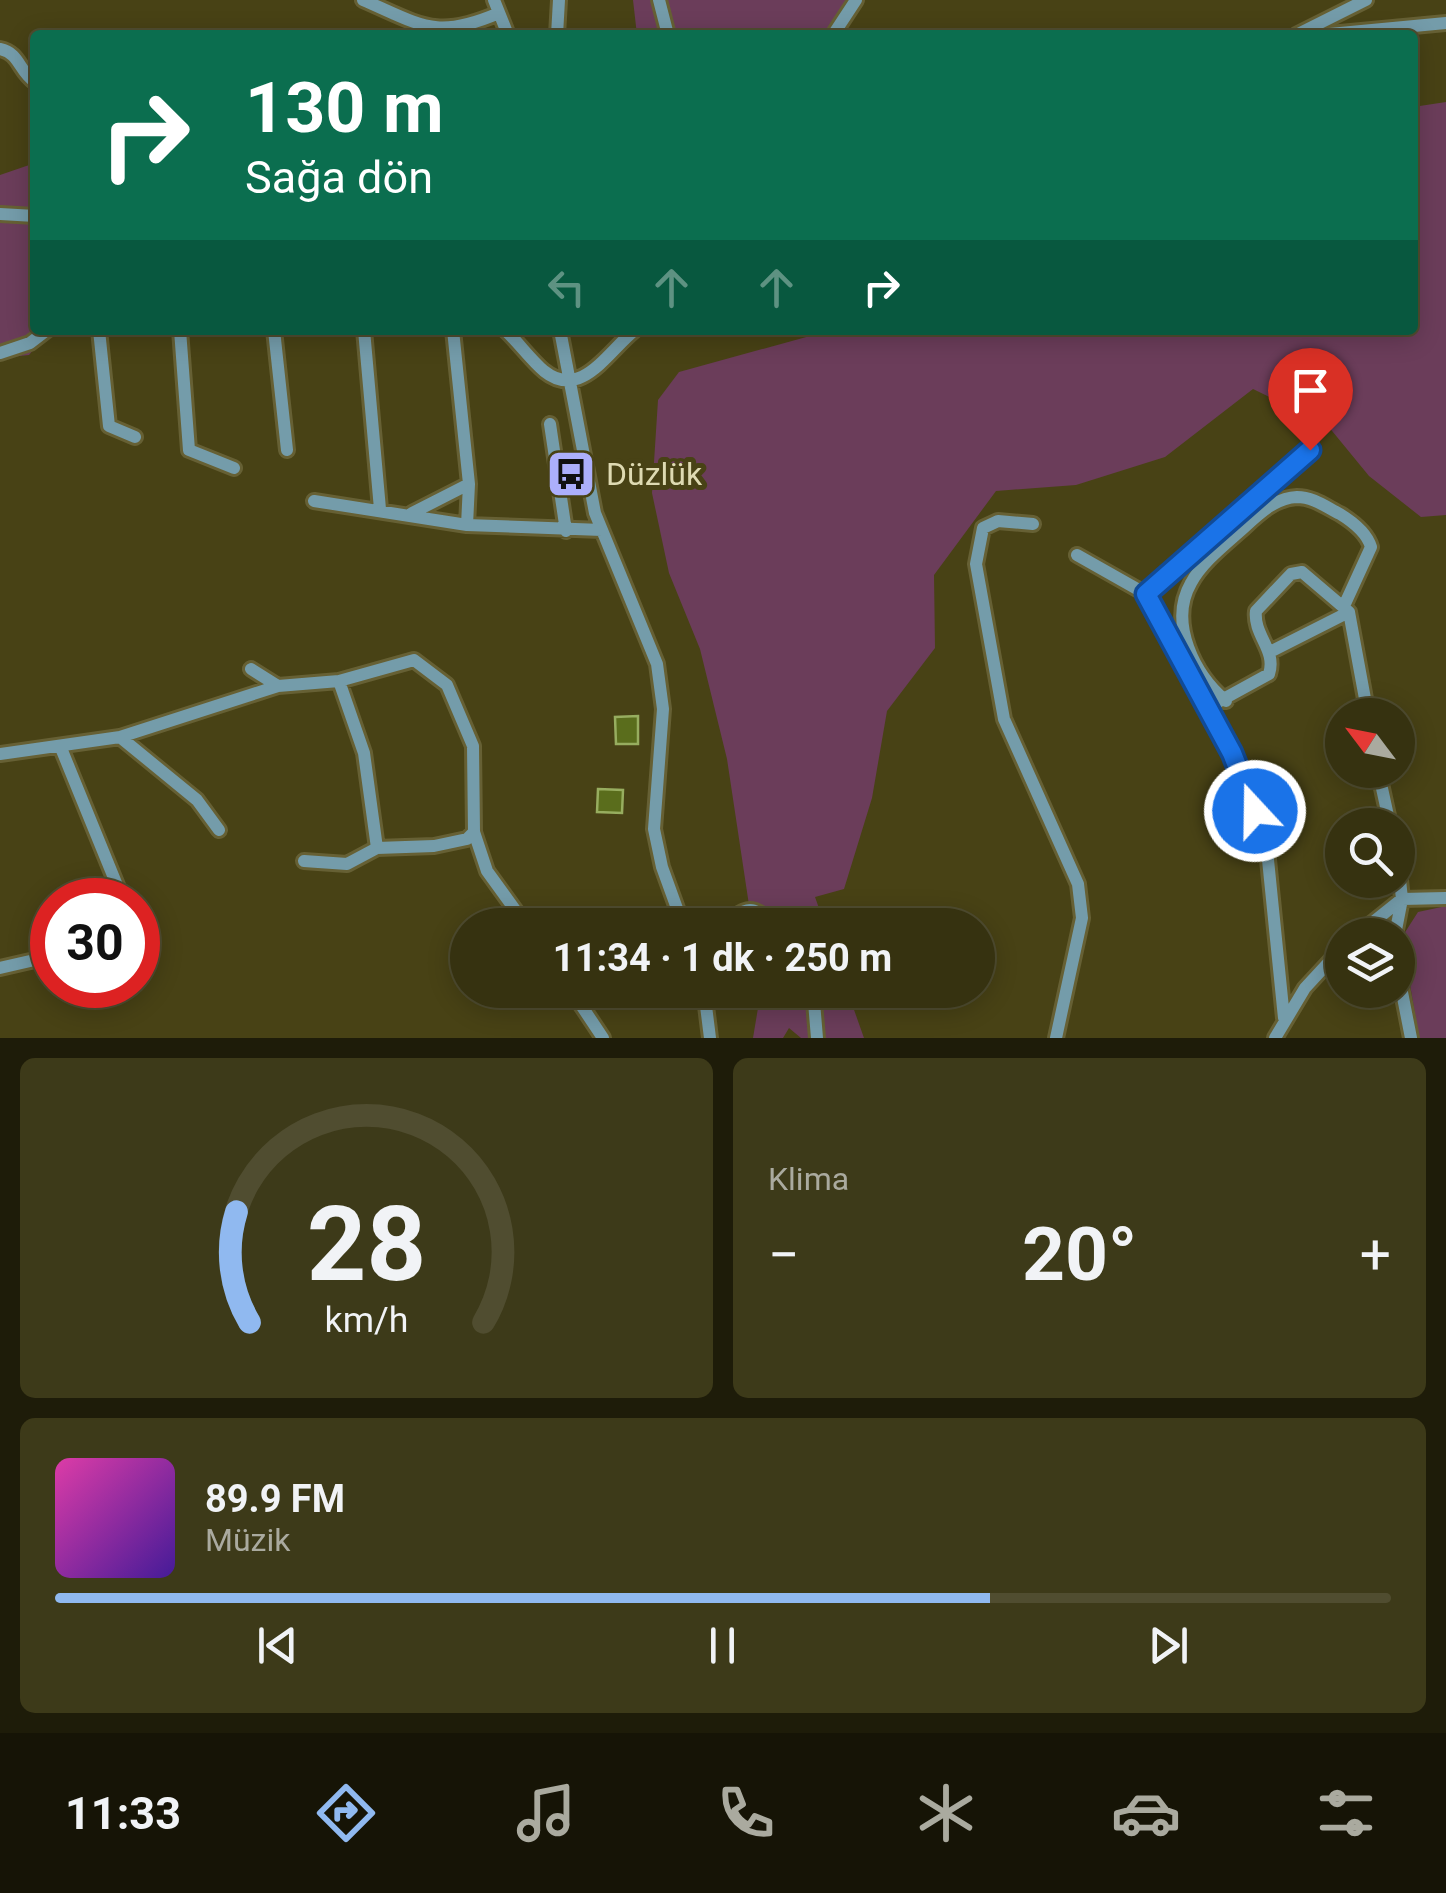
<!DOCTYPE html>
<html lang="tr">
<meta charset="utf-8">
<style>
body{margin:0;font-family:Roboto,sans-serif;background:#3d3a19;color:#f1f3f6;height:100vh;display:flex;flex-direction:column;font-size:38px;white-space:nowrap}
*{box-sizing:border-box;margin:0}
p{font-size:32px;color:#aaaa9f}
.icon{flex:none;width:55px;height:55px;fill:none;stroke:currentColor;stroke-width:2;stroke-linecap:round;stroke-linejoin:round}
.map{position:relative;height:1038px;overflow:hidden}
.sheet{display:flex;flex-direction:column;gap:20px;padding:20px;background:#1e1c09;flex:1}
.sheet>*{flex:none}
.top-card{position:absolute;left:30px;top:30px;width:1388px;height:305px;border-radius:10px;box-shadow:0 5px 25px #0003,0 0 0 2px #504d30;background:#0b6e4f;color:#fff;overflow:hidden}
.needle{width:65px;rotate:302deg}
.buttons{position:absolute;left:1325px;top:698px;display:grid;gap:20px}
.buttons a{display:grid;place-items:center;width:90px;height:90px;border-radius:50%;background:#363210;box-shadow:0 5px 25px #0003,0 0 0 2px #504d30;font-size:50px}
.speed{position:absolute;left:30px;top:878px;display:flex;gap:20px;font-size:50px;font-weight:700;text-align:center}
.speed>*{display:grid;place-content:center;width:130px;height:130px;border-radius:50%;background:#363210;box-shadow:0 5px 25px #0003,0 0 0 2px #504d30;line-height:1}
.speed .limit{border:15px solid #d22;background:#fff;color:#111}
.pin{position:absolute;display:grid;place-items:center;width:85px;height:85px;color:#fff;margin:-102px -42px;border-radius:50% 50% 50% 0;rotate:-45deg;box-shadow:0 0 10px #0007}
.pin .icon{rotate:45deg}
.me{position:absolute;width:110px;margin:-55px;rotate:339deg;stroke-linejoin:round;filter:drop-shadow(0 0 8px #0008)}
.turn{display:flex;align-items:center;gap:35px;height:210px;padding:0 50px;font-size:45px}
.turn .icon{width:130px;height:130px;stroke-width:2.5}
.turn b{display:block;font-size:70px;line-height:85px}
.lanes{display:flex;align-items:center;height:95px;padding:0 50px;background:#0003;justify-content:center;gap:50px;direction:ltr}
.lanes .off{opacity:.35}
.big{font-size:75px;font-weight:700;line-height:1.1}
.sheet .card{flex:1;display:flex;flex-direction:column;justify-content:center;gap:15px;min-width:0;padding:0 35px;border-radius:15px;background:#3d3a19}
.sheet .dial{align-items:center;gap:0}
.dial svg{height:260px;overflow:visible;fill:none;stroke:#504d30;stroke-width:7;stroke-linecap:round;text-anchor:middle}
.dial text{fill:#f1f3f6;stroke:none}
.song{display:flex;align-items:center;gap:30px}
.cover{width:120px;height:120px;border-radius:15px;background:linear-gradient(135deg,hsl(320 70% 55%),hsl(260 70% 35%))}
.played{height:10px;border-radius:5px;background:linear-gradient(90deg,#90b9f0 70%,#504d30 70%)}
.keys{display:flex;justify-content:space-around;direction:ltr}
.heat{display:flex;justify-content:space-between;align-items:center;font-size:55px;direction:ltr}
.sheet .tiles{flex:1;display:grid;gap:20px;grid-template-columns:1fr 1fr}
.card:last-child{grid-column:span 2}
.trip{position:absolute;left:450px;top:908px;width:545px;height:100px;border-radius:50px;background:#363210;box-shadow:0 5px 25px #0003,0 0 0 2px #504d30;font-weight:700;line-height:100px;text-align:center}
.tabs{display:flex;height:160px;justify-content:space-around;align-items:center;background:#161406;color:#aaaa9f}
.tabs .icon{width:70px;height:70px}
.tabs .active{color:#90b9f0}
.tabs b{font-size:45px;color:#f1f3f6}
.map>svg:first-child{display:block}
.green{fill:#6b3d5a}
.building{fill:#5a6d1c;stroke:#97ad5f;stroke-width:2.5}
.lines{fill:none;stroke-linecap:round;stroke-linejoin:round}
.minor-casing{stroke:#666034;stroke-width:18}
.minor{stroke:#749caa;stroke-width:12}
.route-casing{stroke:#114b97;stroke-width:25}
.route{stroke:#1a73e8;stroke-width:18}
.labels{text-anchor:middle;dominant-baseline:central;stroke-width:10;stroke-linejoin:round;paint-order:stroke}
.poi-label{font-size:32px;fill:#dedab2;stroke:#484215;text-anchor:start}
</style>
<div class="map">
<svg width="1446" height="1038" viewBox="0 0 1446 1038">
<rect width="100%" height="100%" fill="#484215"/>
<!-- green -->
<path class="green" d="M633,0h224l-35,35h-185z
M1446,102v413l-25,2 -52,-41 -41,-50 -75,-37 -88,68 -89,28 -80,6 -62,84 1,73 -48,63 -15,87 -28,91 -29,8 10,28h-73l-25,-166 -27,-110 -31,-76 -17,-80 6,-93 21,-28 149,-41 584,-1 1,-223z
M35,163v167h15l-21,25 -29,3v-183z
M1446,906v132h-27l-17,-101 16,-25z
M761,990h86l17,48h-63l-12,-10 -6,10h-30z"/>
<!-- building -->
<path class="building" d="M638,716v28h-22l-1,-27z
M598,789l25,1 -1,23 -25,-1z"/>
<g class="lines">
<!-- minor casing -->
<g class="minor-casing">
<path id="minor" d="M363,0c60,26 73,40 136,13
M494,0l14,35
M659,0l9,35
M557,35l2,-35
M833,35l23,-35
M1296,35l70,-35
M1319,35l127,-12
M0,49c20,4 19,23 35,33
M0,214l35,2
M99,330l10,96 26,11
M180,330l9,120 45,18
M274,330l13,120
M364,330l16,179
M453,330l16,154 -2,41
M505,330c14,13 25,29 39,41 37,30 64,-20 91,-41
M560,330l35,183 62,151 6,45 -9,120 8,38 21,58
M0,353l30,-10 17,-13
M550,424l16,107
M314,501l153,24 135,5
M412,513l57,-29
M1033,524l-35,-3 -15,7 -7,36 28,155 74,165 4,34 -26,120
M1077,555l69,39
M1270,652l79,-40
M251,669l27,17
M339,681l25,72 13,95
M1226,701c-31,-26 -58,-78 -35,-118 10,-19 31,-36 48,-51 17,-15 34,-34 58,-35 16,0 29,10 43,17 13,8 27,19 31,33l-27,59
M1207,708l62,-34c8,-24 -16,-39 -13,-63l35,-37 11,-2 47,40 19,103
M120,737l77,63 22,30
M61,748l62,152
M0,754l120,-17 158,-51 61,-5 75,-21 33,25 26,61 1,86 13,39 39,54
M1378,770l12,55
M304,861l43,3 30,-16 57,-2 33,-7 7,-7
M718,925c31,-14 27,-25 59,0
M1357,935l45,-36 -4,-38
M1395,935l7,-36 44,-1
M0,968l52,-12
M1398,972l13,66
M571,990l32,48
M704,990l6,48
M813,990l4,48
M1284,1018l-18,-178 -34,-87 -86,-159 164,-144
M1275,1038l30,-50 37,-40"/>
</g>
<!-- minor -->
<use href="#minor" class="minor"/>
</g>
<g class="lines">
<!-- route casing -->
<g class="route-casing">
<path id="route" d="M1255,811l-23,-58 -86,-159 164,-144"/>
</g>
<!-- route -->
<use href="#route" class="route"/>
</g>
<!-- icons -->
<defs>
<g id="bus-square" transform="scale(2.5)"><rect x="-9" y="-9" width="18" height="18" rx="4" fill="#acaffb" stroke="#484215"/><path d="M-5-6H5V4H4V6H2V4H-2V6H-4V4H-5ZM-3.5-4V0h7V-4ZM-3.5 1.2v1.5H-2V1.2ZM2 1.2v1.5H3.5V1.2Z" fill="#111"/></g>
</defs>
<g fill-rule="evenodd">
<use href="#bus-square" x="571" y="474"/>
</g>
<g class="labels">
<!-- poi labels -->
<g class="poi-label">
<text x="606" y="474">Düzlük</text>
</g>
</g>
</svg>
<div class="buttons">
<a><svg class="needle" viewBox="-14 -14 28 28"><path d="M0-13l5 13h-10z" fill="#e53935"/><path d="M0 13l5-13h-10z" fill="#aaaa9f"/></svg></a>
<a><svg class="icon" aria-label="search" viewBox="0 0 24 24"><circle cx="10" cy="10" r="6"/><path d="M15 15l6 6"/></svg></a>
<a><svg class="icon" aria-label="layers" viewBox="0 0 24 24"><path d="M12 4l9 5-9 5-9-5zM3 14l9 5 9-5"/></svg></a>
</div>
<div class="speed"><div class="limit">30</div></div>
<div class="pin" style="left:1310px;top:450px;background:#d93025"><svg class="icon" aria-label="arrive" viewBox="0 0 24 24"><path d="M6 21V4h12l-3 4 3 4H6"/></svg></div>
<svg class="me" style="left:1255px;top:811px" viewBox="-20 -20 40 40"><circle r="17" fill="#1a73e8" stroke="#fff" stroke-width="3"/><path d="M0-11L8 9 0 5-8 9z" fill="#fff"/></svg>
<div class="trip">11:34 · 1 dk · 250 m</div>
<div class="top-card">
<div class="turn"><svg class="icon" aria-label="right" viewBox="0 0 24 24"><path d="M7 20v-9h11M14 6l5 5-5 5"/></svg><div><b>130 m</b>Sağa dön</div></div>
<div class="lanes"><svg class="icon off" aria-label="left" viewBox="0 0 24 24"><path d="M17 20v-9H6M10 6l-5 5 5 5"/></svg><svg class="icon off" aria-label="ahead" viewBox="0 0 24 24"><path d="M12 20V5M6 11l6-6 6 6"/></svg><svg class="icon off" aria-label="ahead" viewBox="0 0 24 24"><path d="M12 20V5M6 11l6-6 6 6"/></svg><svg class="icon" aria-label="right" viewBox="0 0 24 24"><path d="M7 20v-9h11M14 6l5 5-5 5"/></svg></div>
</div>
</div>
<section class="sheet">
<div class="tiles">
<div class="card dial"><svg viewBox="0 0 100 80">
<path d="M14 69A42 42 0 1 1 86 69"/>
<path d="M14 69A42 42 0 0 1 10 35" stroke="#90b9f0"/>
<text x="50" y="56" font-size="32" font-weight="700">28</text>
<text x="50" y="72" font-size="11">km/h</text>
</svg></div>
<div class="card"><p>Klima</p>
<div class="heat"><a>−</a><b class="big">20°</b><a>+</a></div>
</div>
<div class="card">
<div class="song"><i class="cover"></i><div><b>89.9 FM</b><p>Müzik</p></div></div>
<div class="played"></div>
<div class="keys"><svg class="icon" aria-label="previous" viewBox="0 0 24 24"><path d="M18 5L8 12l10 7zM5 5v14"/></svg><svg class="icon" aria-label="pause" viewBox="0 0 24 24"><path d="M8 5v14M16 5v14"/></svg><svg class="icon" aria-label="next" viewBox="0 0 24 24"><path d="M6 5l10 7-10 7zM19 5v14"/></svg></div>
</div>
</div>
</section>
<nav class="tabs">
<b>11:33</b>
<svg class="icon active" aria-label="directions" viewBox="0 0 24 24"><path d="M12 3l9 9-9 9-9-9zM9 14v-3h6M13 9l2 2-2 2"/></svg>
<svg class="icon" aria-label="music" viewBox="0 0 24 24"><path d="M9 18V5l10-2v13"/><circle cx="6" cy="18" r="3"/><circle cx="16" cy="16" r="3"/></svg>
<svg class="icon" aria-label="phone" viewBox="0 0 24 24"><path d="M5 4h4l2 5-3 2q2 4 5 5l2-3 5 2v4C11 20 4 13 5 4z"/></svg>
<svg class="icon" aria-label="climate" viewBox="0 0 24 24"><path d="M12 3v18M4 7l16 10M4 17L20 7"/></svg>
<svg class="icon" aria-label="car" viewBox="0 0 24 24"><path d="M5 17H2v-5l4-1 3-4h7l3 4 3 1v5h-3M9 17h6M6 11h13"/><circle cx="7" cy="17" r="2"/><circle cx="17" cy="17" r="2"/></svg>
<svg class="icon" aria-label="filters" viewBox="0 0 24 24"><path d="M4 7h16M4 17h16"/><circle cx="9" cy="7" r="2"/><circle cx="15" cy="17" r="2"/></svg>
</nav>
